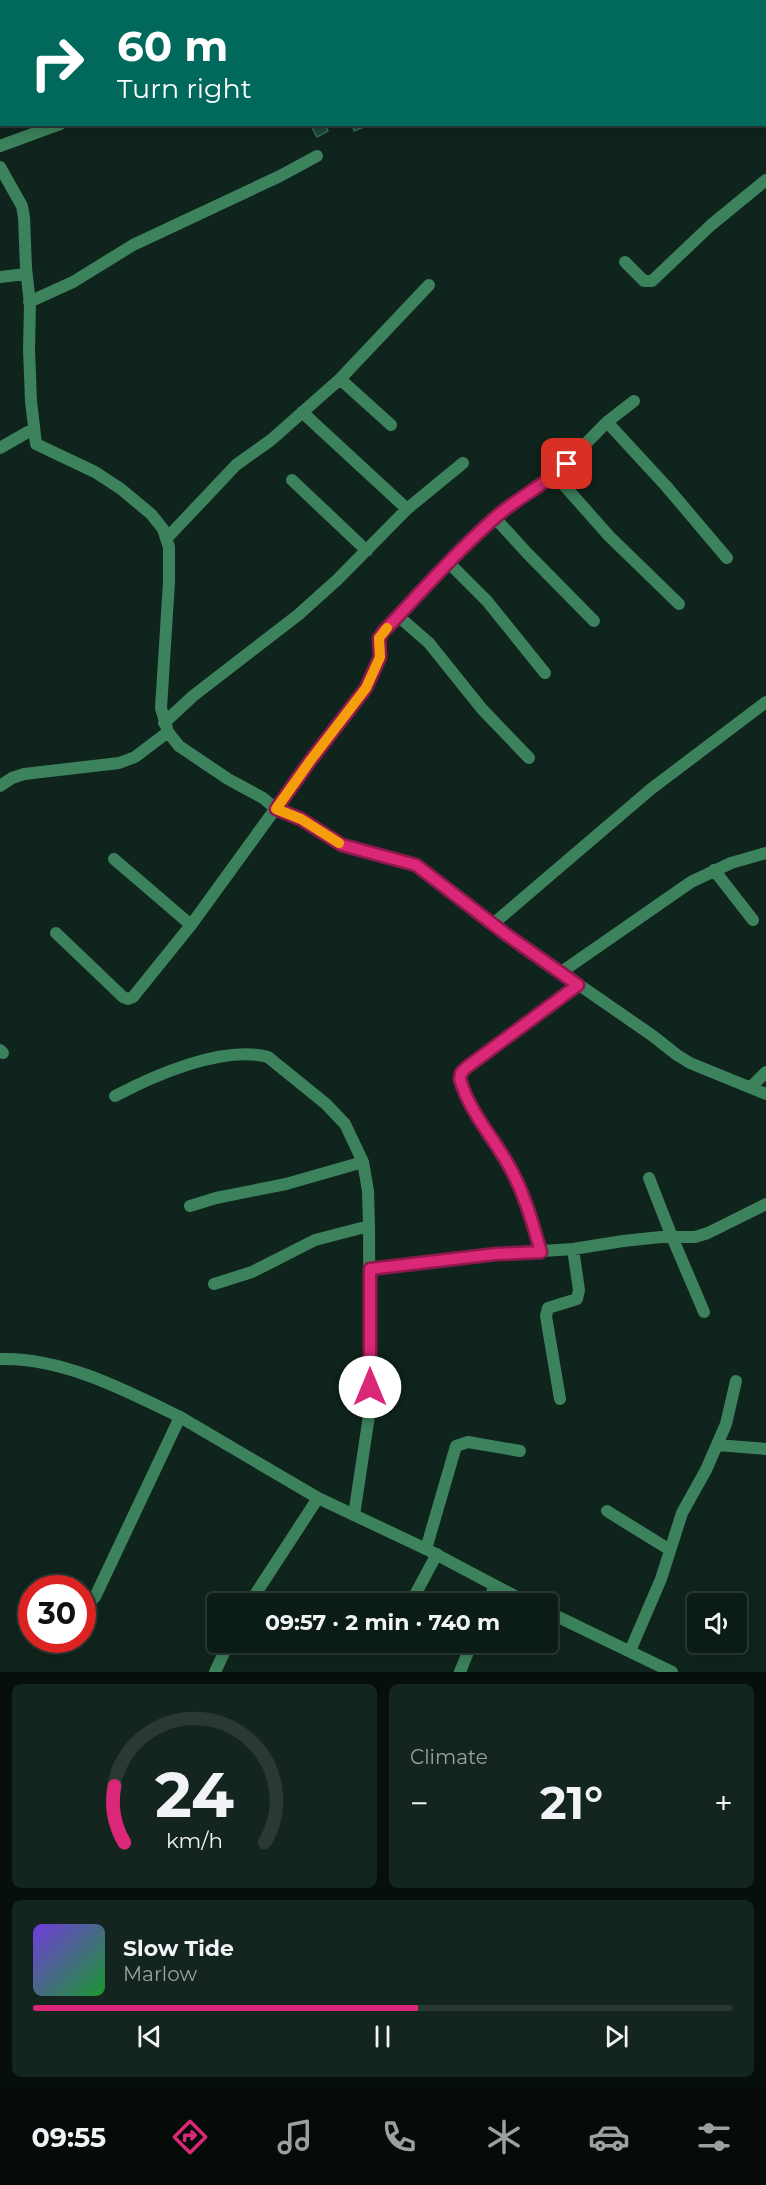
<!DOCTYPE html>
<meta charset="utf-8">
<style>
body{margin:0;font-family:Montserrat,sans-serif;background:#14241e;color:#f1f3f6;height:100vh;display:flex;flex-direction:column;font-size:22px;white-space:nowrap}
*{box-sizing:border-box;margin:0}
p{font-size:20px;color:#9aa1a0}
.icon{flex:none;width:33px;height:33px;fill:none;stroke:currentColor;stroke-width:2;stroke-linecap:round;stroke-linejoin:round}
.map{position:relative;height:1672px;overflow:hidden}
.panel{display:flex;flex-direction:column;gap:12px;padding:12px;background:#060f0c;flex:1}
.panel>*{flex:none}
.top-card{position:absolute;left:0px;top:0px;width:766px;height:126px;box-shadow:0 3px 15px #0003,0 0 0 2px #2b3934;background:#00695c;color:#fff;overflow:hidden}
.controls{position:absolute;left:687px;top:1593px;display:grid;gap:12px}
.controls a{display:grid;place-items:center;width:60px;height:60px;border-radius:6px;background:#0b1b15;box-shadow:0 3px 15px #0003,0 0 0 2px #2b3934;font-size:30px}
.speed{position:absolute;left:18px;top:1575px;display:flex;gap:12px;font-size:30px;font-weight:700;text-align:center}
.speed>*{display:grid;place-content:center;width:78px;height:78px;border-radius:50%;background:#0b1b15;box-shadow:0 3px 15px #0003,0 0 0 2px #2b3934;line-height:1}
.speed .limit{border:9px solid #d22;background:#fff;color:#111}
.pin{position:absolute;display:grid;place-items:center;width:51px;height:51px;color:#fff;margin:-26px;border-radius:12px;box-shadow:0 3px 9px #0006}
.me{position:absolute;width:66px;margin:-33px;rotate:0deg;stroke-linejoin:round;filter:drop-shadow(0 0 4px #0008)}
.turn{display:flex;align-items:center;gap:21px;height:126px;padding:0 18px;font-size:27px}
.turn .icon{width:78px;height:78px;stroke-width:2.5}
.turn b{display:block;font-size:42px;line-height:51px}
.big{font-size:45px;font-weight:700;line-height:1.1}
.panel .tile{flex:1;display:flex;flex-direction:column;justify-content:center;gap:9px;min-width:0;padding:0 21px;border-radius:9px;background:#14241e}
.panel .dial{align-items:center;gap:0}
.dial svg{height:156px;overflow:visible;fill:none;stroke:#2b3934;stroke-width:7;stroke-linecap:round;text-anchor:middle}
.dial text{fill:#f1f3f6;stroke:none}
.song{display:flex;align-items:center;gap:18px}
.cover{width:72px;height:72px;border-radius:9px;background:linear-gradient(135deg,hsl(260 70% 55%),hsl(130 70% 35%))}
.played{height:6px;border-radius:3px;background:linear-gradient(90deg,#db2777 55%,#2b3934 55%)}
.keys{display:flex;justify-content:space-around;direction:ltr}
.heat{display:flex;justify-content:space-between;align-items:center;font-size:33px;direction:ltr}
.panel .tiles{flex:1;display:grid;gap:12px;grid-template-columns:1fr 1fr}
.tile:last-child{grid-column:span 2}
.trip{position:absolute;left:207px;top:1593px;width:351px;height:60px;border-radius:6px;background:#0b1b15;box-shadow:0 3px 15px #0003,0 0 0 2px #2b3934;font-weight:700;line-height:60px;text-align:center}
.tabs{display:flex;height:96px;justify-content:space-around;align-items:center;background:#040b08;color:#9aa1a0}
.tabs .icon{width:42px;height:42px}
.tabs .active{color:#db2777}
.tabs b{font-size:27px;color:#f1f3f6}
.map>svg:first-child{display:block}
.building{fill:#1c4535;stroke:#2f7057;stroke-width:1.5}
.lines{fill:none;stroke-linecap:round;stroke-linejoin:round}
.minor{stroke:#3c825c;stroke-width:12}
.tertiary{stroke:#3c825c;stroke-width:12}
.route-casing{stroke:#8e194d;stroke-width:15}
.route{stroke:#db2777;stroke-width:10}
.slow{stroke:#f59e0b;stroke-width:10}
</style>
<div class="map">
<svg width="766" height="1672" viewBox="0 0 766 1672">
<rect width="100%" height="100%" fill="#0f241c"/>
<!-- building -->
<path class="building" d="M310,124h15l3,7 -11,6z
M352,124h12v3l-10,4z"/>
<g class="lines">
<!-- minor -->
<path class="minor" d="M119,2l2,-2
M0,76h2
M0,146l60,-22
M0,167l22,39 2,11 2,51 4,36 -1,45 2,52 5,43 59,28 26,17 30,25 12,15 6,18v35l-8,126 7,24 11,14 49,33 35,19 13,11 25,10 41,26 73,20 92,70 146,101 24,19 13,8 76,31
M625,262l19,19h8l59,-56 55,-45
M0,277l26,-3
M29,302l44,-20 60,-37 147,-69 37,-20
M340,379l51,46
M302,412l105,97
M607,422l59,64 61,72
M0,448l33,-19
M555,475l54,61 70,68
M292,480l75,71
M495,518l32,35 67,68
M167,538l69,-73 35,-25 69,-61 89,-94
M448,562l39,39 58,72
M398,616l31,27 53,66 47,49
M164,723l29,-27 105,-81 39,-35 70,-71 56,-46
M0,786l12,-8 12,-4 95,-11 16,-6 33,-25
M114,859l77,66
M714,870l39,50
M493,924l158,-135 115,-87
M56,933l67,64 5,2 5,-2 58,-72 119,-164 56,-73 14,-31 -1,-19 5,-7 75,-80 56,-49 40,-27 52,-53 27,-21
M560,973l131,-91 40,-19 35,-10
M0,1050l3,3
M751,1087l15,-15
M115,1096c40,-21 108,-51 153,-39l58,47 19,20 18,38 5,29 1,35 1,183 -16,106
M649,1178l23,59 32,75
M190,1206l26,-8 70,-14 77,-22
M541,1252c-9,-31 -17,-60 -33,-88 -16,-28 -39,-53 -48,-85l1,-6 6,-6 111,-82
M370,1269l126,-15 77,-5 50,-8 38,-4h34l13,-4 58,-29
M214,1284l38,-12 63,-32 54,-14
M560,1399l-14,-83 2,-8 29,-9 2,-9 -6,-41
M717,1445l49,4
M607,1511l63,39
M426,1549l30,-103 12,-4 52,9
M249,1604l69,-106
M410,1604l27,-50
M487,1604l8,-18
M82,1607l5,-2 8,-8 85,-180
M630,1651l31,-72 21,-66 24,-43 20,-46 10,-43
M215,1672l14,-30
M460,1672l12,-30"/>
<!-- tertiary -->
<path class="tertiary" d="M0,1359c62,-2 125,31 180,58l138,81 108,51 104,55
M548,1612l124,60"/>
</g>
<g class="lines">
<!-- route casing -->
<g class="route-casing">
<path id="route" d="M370,1387v-118l126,-15 45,-2c-9,-31 -17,-60 -33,-88 -16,-28 -39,-53 -48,-85l1,-6 6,-6 111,-82 -71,-50 -91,-70 -74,-20 -41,-26 -25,-10 34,-48 56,-73 14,-31 -1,-19 5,-7c37,-39 72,-79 113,-115 22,-19 49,-32 70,-52"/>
</g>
<!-- route -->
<use href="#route" class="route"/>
<!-- slow -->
<path class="slow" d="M339,843l-38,-24 -25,-10 34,-48 56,-73 14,-31 -1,-19 8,-10"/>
</g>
</svg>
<div class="controls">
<a><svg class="icon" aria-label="sound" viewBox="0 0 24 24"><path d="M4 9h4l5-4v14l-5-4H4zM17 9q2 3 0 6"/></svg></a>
</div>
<div class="speed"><div class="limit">30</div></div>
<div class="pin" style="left:567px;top:464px;background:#d93025"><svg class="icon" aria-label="arrive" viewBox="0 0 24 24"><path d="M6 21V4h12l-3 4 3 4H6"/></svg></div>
<svg class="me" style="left:370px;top:1387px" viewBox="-20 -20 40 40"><circle r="19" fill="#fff"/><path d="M0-13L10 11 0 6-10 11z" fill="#db2777"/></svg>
<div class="trip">09:57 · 2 min · 740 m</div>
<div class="top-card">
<div class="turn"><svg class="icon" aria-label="right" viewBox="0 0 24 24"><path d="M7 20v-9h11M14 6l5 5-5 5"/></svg><div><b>60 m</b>Turn right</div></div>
</div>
</div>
<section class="panel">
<div class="tiles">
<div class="tile dial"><svg viewBox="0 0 100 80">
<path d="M14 69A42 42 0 1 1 86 69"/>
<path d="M14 69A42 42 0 0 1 9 40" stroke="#db2777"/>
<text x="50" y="56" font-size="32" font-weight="700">24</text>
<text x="50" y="72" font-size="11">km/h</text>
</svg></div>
<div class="tile"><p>Climate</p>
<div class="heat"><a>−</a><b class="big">21°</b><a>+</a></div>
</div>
<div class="tile">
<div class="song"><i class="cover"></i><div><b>Slow Tide</b><p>Marlow</p></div></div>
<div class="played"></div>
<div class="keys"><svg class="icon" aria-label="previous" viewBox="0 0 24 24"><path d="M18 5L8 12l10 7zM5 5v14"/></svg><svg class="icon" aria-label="pause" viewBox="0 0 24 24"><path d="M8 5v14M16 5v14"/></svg><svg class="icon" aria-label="next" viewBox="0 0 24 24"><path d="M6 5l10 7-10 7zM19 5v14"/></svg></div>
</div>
</div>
</section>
<nav class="tabs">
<b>09:55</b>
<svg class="icon active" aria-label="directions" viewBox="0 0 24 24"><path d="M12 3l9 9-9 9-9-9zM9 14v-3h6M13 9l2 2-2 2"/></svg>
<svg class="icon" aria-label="music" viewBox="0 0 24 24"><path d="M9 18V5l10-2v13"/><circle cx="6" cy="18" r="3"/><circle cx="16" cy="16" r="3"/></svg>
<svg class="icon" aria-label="phone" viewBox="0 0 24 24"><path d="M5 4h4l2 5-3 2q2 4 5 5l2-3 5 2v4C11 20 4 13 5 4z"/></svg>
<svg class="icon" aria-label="climate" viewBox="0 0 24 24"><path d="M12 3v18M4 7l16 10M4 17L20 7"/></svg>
<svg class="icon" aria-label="car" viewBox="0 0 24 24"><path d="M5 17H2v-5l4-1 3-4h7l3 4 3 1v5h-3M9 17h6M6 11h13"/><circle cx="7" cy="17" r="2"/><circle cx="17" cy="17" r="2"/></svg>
<svg class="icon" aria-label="filters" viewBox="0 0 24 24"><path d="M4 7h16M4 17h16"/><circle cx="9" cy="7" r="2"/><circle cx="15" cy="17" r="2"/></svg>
</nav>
